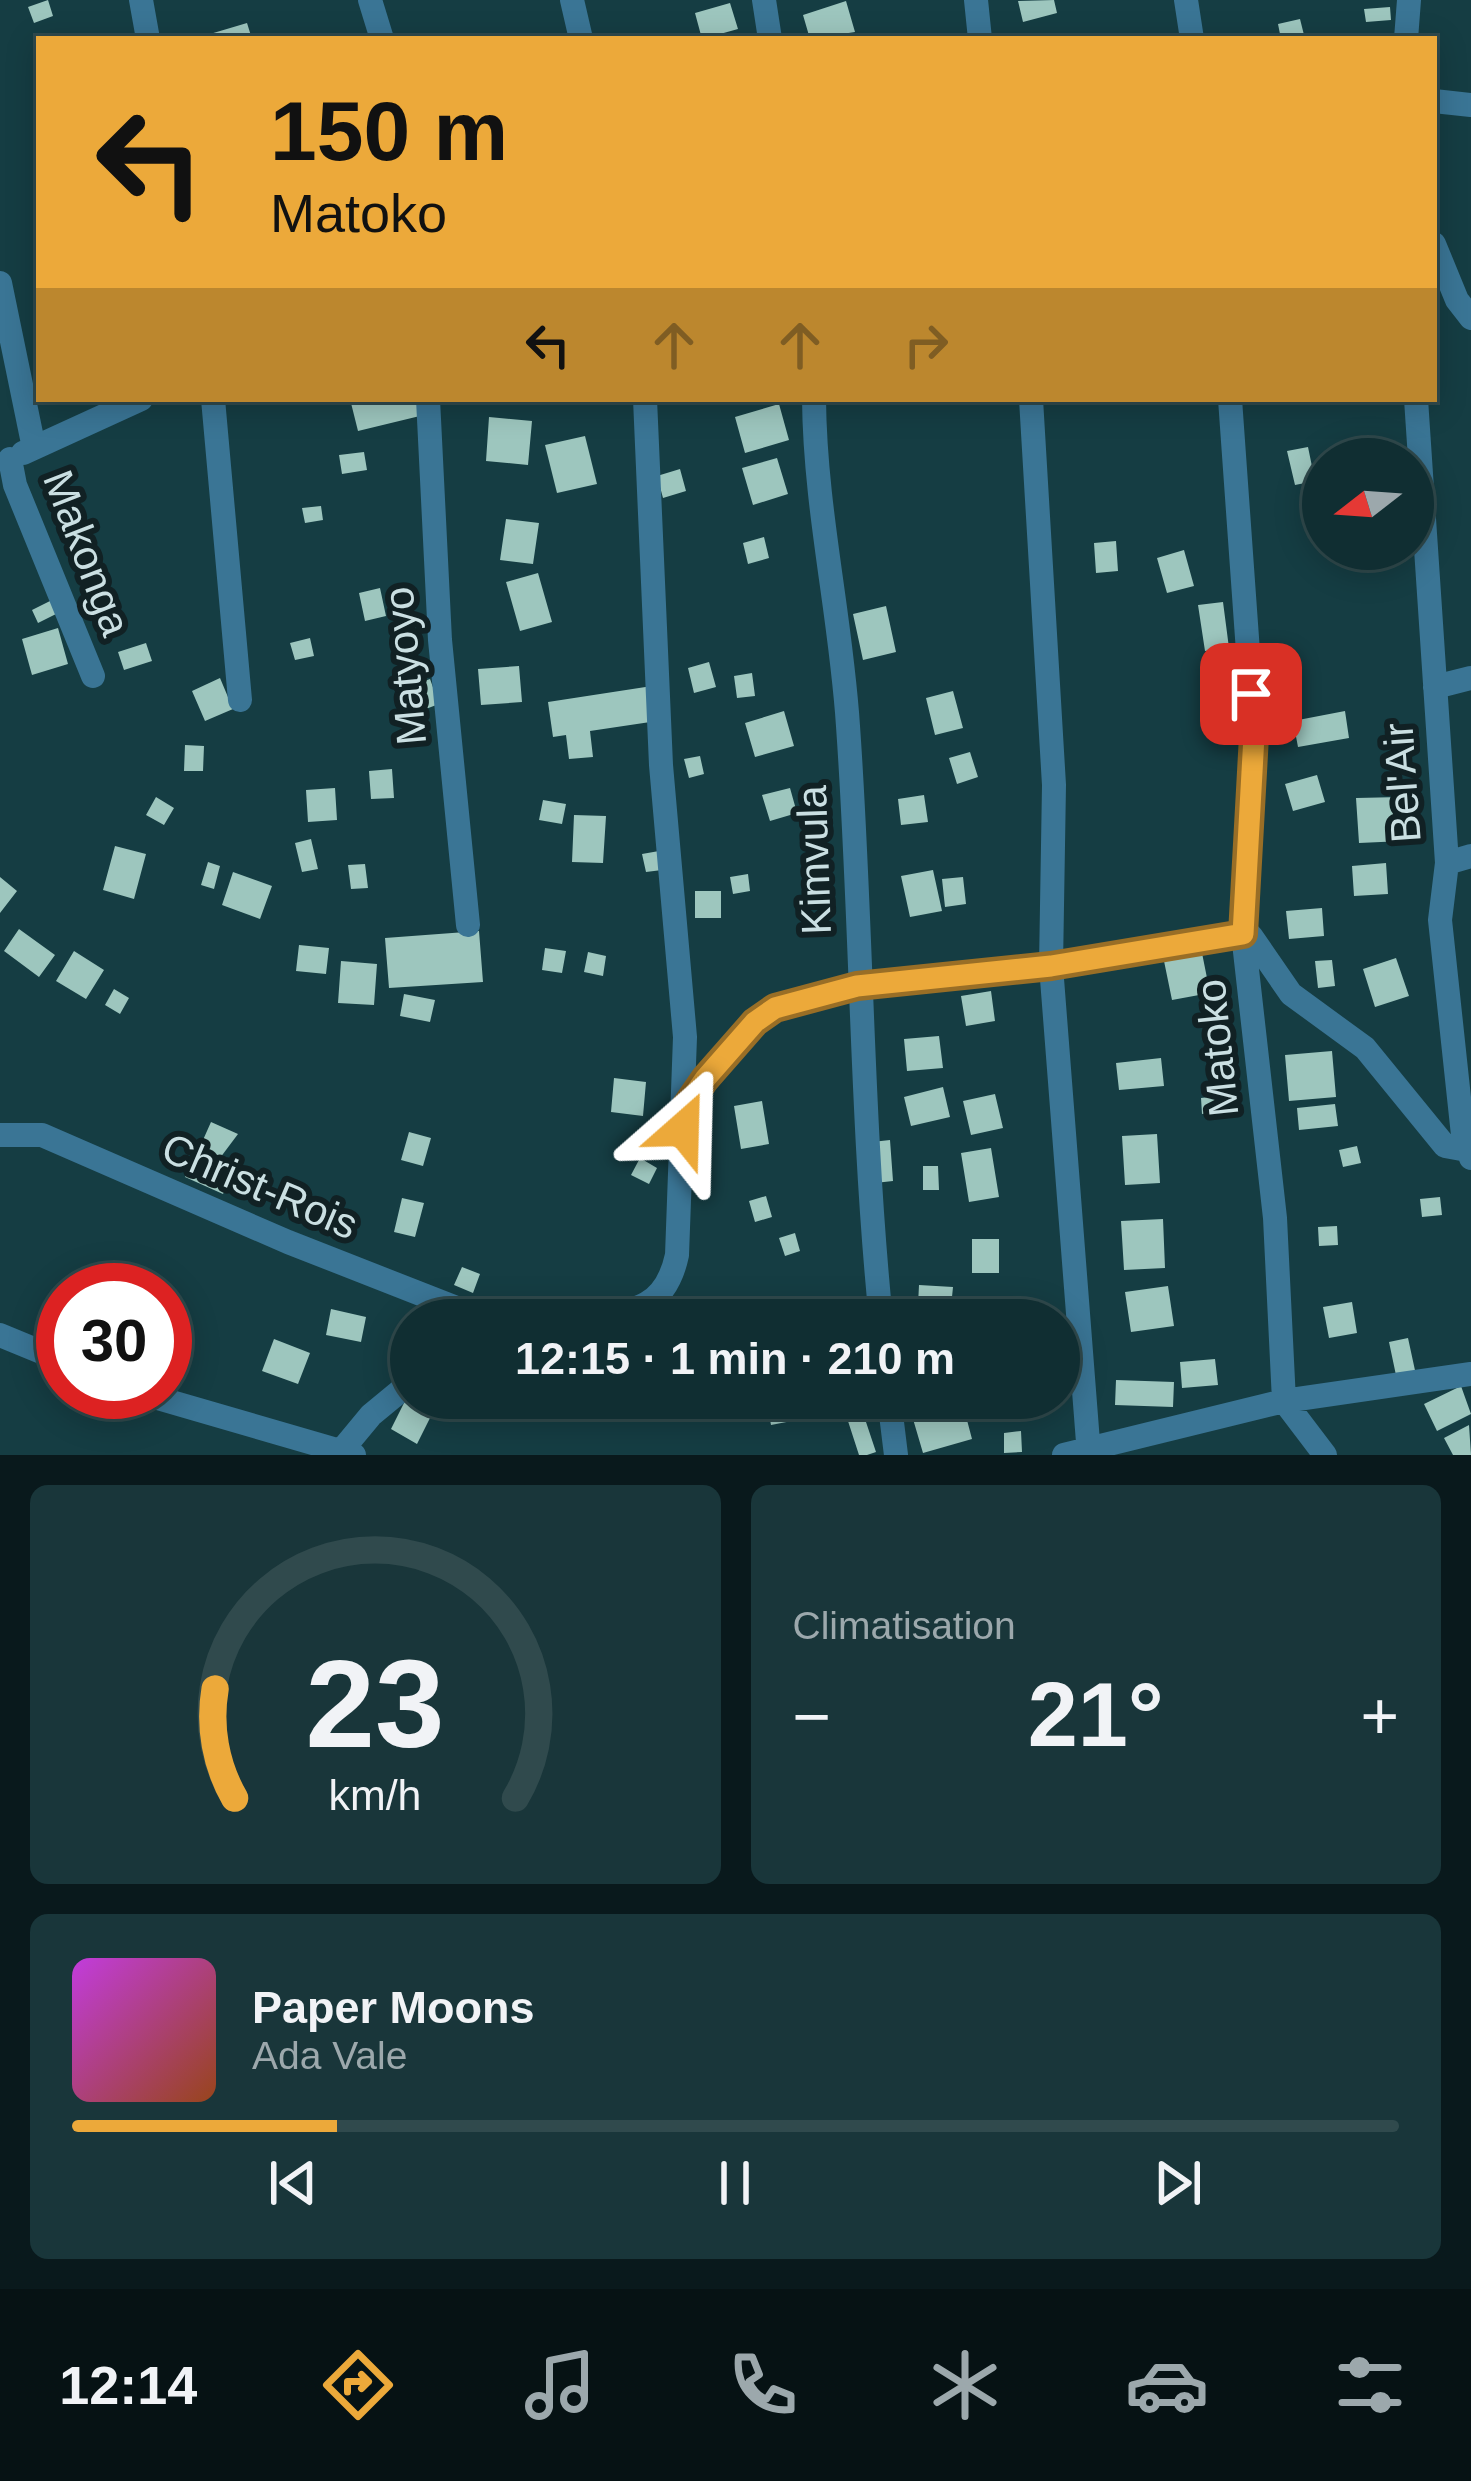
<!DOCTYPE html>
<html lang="fr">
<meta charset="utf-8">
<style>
body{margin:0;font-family:Arial,sans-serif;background:#19363a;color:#f1f3f6;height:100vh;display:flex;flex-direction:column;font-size:45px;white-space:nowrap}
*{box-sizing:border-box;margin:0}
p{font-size:39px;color:#9ca8ac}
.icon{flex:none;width:66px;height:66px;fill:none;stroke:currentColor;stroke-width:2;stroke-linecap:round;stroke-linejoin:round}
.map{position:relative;height:1455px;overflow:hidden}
.drawer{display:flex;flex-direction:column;gap:30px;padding:30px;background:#09191c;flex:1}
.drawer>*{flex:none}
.hud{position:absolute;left:36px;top:36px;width:1401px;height:366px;border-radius:0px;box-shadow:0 6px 30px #0003,0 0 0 3px #304a4d;background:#eca93a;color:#111;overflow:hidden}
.needle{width:78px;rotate:253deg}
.tools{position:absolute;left:1302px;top:438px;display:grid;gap:24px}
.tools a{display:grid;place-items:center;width:132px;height:132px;border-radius:50%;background:#102e32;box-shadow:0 6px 30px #0003,0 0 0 3px #304a4d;font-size:60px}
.speed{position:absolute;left:36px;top:1263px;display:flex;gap:24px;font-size:60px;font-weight:700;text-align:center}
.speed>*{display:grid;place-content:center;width:156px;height:156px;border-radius:50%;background:#102e32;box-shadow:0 6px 30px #0003,0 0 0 3px #304a4d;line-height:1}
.speed .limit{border:18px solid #d22;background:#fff;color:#111}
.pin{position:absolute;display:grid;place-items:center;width:102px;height:102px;color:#fff;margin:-51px;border-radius:24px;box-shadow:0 6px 18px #0006}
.me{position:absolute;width:132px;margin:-66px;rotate:25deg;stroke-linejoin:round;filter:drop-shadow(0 0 9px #0008)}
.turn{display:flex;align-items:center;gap:42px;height:252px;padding:0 36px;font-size:54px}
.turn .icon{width:156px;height:156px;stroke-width:2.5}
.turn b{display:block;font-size:84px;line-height:102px}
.lanes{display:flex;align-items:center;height:114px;padding:0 36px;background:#0003;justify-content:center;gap:60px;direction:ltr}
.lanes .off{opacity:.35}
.big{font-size:90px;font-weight:800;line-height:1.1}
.drawer .card{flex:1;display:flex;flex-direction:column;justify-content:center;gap:18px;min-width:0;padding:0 42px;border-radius:18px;background:#19363a}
.drawer .dial{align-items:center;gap:0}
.dial svg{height:312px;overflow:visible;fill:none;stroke:#304a4d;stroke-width:7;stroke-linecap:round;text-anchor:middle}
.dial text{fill:#f1f3f6;stroke:none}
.song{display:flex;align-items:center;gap:36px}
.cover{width:144px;height:144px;border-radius:18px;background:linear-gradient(135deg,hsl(290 70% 55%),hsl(20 70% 35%))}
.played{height:12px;border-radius:6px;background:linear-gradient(90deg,#eca93a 20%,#304a4d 20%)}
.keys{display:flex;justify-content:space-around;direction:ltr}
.heat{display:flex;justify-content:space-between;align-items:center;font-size:66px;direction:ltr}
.drawer .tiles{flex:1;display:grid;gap:30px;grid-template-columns:1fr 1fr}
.card:last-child{grid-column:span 2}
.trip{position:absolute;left:390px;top:1299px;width:690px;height:120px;border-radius:60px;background:#102e32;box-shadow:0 6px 30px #0003,0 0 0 3px #304a4d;font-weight:800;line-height:120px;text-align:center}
.tab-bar{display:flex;height:192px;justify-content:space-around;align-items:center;background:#061214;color:#9ca8ac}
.tab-bar .icon{width:84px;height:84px}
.tab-bar .selected{color:#eca93a}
.tab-bar b{font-size:54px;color:#f1f3f6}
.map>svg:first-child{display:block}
.building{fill:#9dc6be}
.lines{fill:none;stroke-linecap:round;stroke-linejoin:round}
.street{stroke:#3a7595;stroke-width:24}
.route-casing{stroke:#996e26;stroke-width:30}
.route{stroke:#eca93a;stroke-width:21}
.labels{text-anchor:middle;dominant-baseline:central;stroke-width:12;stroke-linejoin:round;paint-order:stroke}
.street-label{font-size:42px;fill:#cadfe2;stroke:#112124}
</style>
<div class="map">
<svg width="1471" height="1455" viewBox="0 0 1471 1455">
<rect width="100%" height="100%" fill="#153d43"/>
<!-- building -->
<path class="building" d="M48,0l5,16 -19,7 -6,-16z
M1054,0l3,13 -34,9 -5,-21z
M846,1l9,31 -45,7 -7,-24z
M730,3l8,26 -36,10 -7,-26z
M1390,7l1,13 -25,2 -2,-13z
M1300,19l5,20h-24l-3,-15z
M247,23l5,16h-40l-2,-5z
M350,399h70l4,16 -66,16z
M779,404l10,36 -44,13 -10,-36z
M489,417l43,4 -4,44 -42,-4z
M585,436l12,48 -40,9 -12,-48z
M1308,447l7,34 -20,4 -8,-34z
M364,452l3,18 -25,4 -3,-19z
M777,458l11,36 -35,11 -11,-37z
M680,469l6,22 -23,7 -6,-22z
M321,506l2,14 -18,3 -3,-15z
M506,519l33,4 -6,41 -33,-4z
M764,537l5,21 -21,6 -5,-21z
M1116,541l2,30 -22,2 -2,-30z
M1184,550l10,36 -27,7 -10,-35z
M538,573l14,49 -32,9 -14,-49z
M380,588l6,28 -21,5 -6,-28z
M52,600l6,13 -20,10 -6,-13z
M1223,602l6,46 -24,3 -7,-46z
M886,606l10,46 -33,8 -10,-46z
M58,628l10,36 -36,11 -10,-36z
M310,638l4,18 -19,4 -5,-17z
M146,643l6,18 -28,9 -6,-18z
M709,662l7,25 -22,6 -6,-25z
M519,666l3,36 -41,3 -3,-36z
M752,673l3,23 -18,2 -3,-22z
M220,678l13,31 -28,12 -13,-30z
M430,679l9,25 -24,9 -9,-25z
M652,686l5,35 -67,10 3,26 -24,2 -3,-24 -13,2 -5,-35z
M953,691l10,37 -28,7 -9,-37z
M784,711l10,35 -39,11 -10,-34z
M1345,711l4,27 -51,9 -5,-26z
M185,745l19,1 -1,25h-19z
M970,752l8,25 -21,7 -8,-26z
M700,756l4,18 -15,4 -5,-19z
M392,769l2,29 -23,1 -2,-28z
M1317,775l8,27 -32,9 -8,-27z
M335,788l2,32 -29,2 -2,-32z
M790,788l7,25 -27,8 -8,-26z
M924,795l4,27 -27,3 -3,-26z
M156,797l18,11 -10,17 -18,-10z
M1401,797l2,44 -44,2 -3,-45z
M543,800l23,4 -4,20 -23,-4z
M574,815l32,1 -3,47 -31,-1z
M311,839l7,30 -16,3 -7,-29z
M115,846l31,8 -12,45 -31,-9z
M659,851l3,19 -16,2 -4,-18z
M208,862l12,4 -6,23 -13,-4z
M1386,863l2,31 -34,2 -2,-30z
M365,864l3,24 -17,1 -3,-24z
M933,870l9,41 -32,6 -9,-41z
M233,872l39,14 -12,33 -38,-14z
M748,874l2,17 -17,3 -3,-17z
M0,877l17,14 -17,22z
M963,877l3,27 -21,3 -3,-28z
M695,891h26v27h-26z
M1322,908l2,28 -35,3 -3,-28z
M19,929l36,26 -16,22 -35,-26z
M479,931l4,51 -94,6 -4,-50z
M299,945l30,3 -3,26 -30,-3z
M545,948l21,3 -4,22 -20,-3z
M74,951l30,19 -18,29 -30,-18z
M588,952l18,4 -3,20 -19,-4z
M1202,953l8,40 -38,7 -8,-39z
M1396,958l13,38 -34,11 -12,-38z
M1332,960l3,26 -17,2 -3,-27z
M341,961l36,3 -3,41 -36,-2z
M114,989l15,9 -9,16 -15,-9z
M991,991l4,30 -29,5 -5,-30z
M404,994l31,6 -5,22 -30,-6z
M939,1036l4,32 -36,3 -3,-32z
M1332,1051l4,46 -47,4 -4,-46z
M1161,1058l3,28 -45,4 -3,-27z
M614,1078l32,4 -3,34 -32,-4z
M943,1087l7,30 -39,9 -7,-29z
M995,1094l8,34 -32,7 -8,-34z
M1226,1095l2,15 -26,4 -1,-16z
M762,1101l7,43 -28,5 -7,-43z
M1335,1104l3,22 -39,4 -2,-22z
M211,1122l27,12 -18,24 -21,-9z
M409,1132l22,6 -8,28 -22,-6z
M1157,1134l3,49 -35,2 -3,-49z
M890,1140l3,41 -18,2 -3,-41z
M1357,1146l4,17 -18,4 -4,-17z
M991,1148l8,49 -30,5 -8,-49z
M196,1151l39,17 -12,26 -38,-17z
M640,1158l17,10 -8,16 -18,-9z
M923,1166h15l1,24h-16z
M766,1196l6,21 -17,5 -6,-21z
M1440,1197l2,18 -20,2 -2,-18z
M402,1198l22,5 -9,34 -21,-5z
M1163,1219l2,49 -41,2 -3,-49z
M1337,1226l1,19 -19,1 -1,-19z
M795,1233l5,18 -15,5 -6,-18z
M972,1239h27v34h-27z
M462,1267l18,7 -7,19 -19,-8z
M919,1285l34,2 -2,20 -33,-2z
M1168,1286l6,40 -43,6 -6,-40z
M780,1297l4,23h-32l-3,-17z
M1352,1302l5,31 -28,5 -6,-31z
M331,1309l35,8 -5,25 -35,-7z
M1408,1338l8,37 -19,5 -8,-38z
M274,1339l36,14 -12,31 -36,-13z
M1215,1359l3,26 -36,3 -2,-26z
M1116,1380l58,2 -1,25 -58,-2z
M1461,1386l10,28 -34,17 -13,-27z
M624,1398h44v1l-40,12z
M766,1398h32l4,21 -31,6z
M405,1401l26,15 -14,28 -26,-15z
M963,1405l9,34 -49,14 -10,-34z
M863,1413l13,39 -9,3h-8l-12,-37z
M1469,1425l2,30h-18l-9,-17z
M1021,1431l1,21 -18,1v-20z"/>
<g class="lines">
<!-- street -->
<path class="street" d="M141,0l7,39
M370,0l12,39
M572,0l9,39
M764,0l6,39
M976,0l4,39
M1186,0l6,39
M1406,39l3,-39
M1434,101l37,4
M1434,244l23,56 14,18
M0,283l34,165
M213,399l27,301
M428,399l12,241 28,285
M814,399c1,111 27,217 34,327 14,198 13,396 33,594
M1031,399l23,386 -3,181 38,489
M1230,399l24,337 -11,198 32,284 9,183 41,54
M1416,399l31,464 -7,57 23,215 8,23
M23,453l118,-54
M10,459l5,26 78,191
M1435,687l36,-9
M1447,863l24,-7
M685,1108l70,-86 20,-14 82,-23 194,-19 192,-32 8,2 40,58 74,54 80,98 22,4
M0,1135h42l246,107 199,78
M563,1320c55,-10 100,1 114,-65l8,-218 -24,-272 -16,-366
M0,1335l63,26
M137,1392l217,63
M889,1398l7,57
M342,1450l29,-35 40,-33
M1064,1455l220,-54 187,-27"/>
</g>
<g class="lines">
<!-- route casing -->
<g class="route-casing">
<path id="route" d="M683,1129l2,-21 20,-29 50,-57 20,-14 82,-22 194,-20 192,-32 11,-198 -3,-42"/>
</g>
<!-- route -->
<use href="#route" class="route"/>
</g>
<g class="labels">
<!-- street labels -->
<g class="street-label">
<text transform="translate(87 553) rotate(69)">Makonga</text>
<text transform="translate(405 666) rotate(-95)">Matyoyo</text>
<text transform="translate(1402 783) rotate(-94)">Bel'Air</text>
<text transform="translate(814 860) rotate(-92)">Kimvula</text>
<text transform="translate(1217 1048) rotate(-96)">Matoko</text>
<text transform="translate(260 1186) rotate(23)">Christ-Rois</text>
</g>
</g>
</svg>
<div class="tools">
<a><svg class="needle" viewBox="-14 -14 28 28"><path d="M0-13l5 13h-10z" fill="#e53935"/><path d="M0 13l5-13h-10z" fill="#9ca8ac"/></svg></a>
</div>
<div class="speed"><div class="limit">30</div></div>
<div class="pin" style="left:1251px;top:694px;background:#d93025"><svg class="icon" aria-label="arrive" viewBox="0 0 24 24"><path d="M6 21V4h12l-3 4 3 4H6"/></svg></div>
<svg class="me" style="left:683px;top:1129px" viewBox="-20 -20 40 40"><path d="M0-17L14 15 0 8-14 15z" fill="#eca93a" stroke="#fff" stroke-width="4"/></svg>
<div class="trip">12:15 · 1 min · 210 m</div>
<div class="hud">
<div class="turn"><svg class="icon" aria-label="left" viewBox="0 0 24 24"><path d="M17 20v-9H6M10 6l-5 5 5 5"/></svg><div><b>150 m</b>Matoko</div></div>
<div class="lanes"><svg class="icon" aria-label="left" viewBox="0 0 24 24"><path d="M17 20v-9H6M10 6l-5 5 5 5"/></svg><svg class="icon off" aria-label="ahead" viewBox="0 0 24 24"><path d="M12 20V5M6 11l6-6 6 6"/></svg><svg class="icon off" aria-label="ahead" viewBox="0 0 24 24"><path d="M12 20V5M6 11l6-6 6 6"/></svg><svg class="icon off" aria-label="right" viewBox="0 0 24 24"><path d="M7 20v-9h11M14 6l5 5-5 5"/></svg></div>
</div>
</div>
<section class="drawer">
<div class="tiles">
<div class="card dial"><svg viewBox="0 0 100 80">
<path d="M14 69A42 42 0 1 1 86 69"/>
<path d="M14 69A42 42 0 0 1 9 41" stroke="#eca93a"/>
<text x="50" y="56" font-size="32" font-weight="700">23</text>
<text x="50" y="72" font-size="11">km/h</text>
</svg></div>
<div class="card"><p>Climatisation</p>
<div class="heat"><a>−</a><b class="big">21°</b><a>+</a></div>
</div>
<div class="card">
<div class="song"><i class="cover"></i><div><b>Paper Moons</b><p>Ada Vale</p></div></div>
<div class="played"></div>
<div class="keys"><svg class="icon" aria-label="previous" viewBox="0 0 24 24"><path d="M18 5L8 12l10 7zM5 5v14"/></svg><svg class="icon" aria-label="pause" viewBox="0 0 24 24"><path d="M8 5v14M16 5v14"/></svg><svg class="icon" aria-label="next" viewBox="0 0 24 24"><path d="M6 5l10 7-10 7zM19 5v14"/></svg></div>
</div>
</div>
</section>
<nav class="tab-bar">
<b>12:14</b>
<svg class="icon selected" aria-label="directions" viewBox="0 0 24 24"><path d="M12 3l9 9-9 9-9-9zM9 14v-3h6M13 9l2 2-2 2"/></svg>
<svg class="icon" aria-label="music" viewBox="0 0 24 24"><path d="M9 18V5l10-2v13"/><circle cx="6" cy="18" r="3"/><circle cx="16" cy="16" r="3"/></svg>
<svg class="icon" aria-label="phone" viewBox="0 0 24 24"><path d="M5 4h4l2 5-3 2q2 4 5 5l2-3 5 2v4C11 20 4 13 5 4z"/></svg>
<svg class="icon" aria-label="climate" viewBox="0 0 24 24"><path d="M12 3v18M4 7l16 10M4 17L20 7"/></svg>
<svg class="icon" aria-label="car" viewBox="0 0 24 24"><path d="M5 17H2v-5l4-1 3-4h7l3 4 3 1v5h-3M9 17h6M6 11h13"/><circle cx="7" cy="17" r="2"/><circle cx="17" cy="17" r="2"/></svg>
<svg class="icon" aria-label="filters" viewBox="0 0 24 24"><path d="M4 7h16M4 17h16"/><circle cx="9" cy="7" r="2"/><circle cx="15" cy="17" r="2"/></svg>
</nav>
